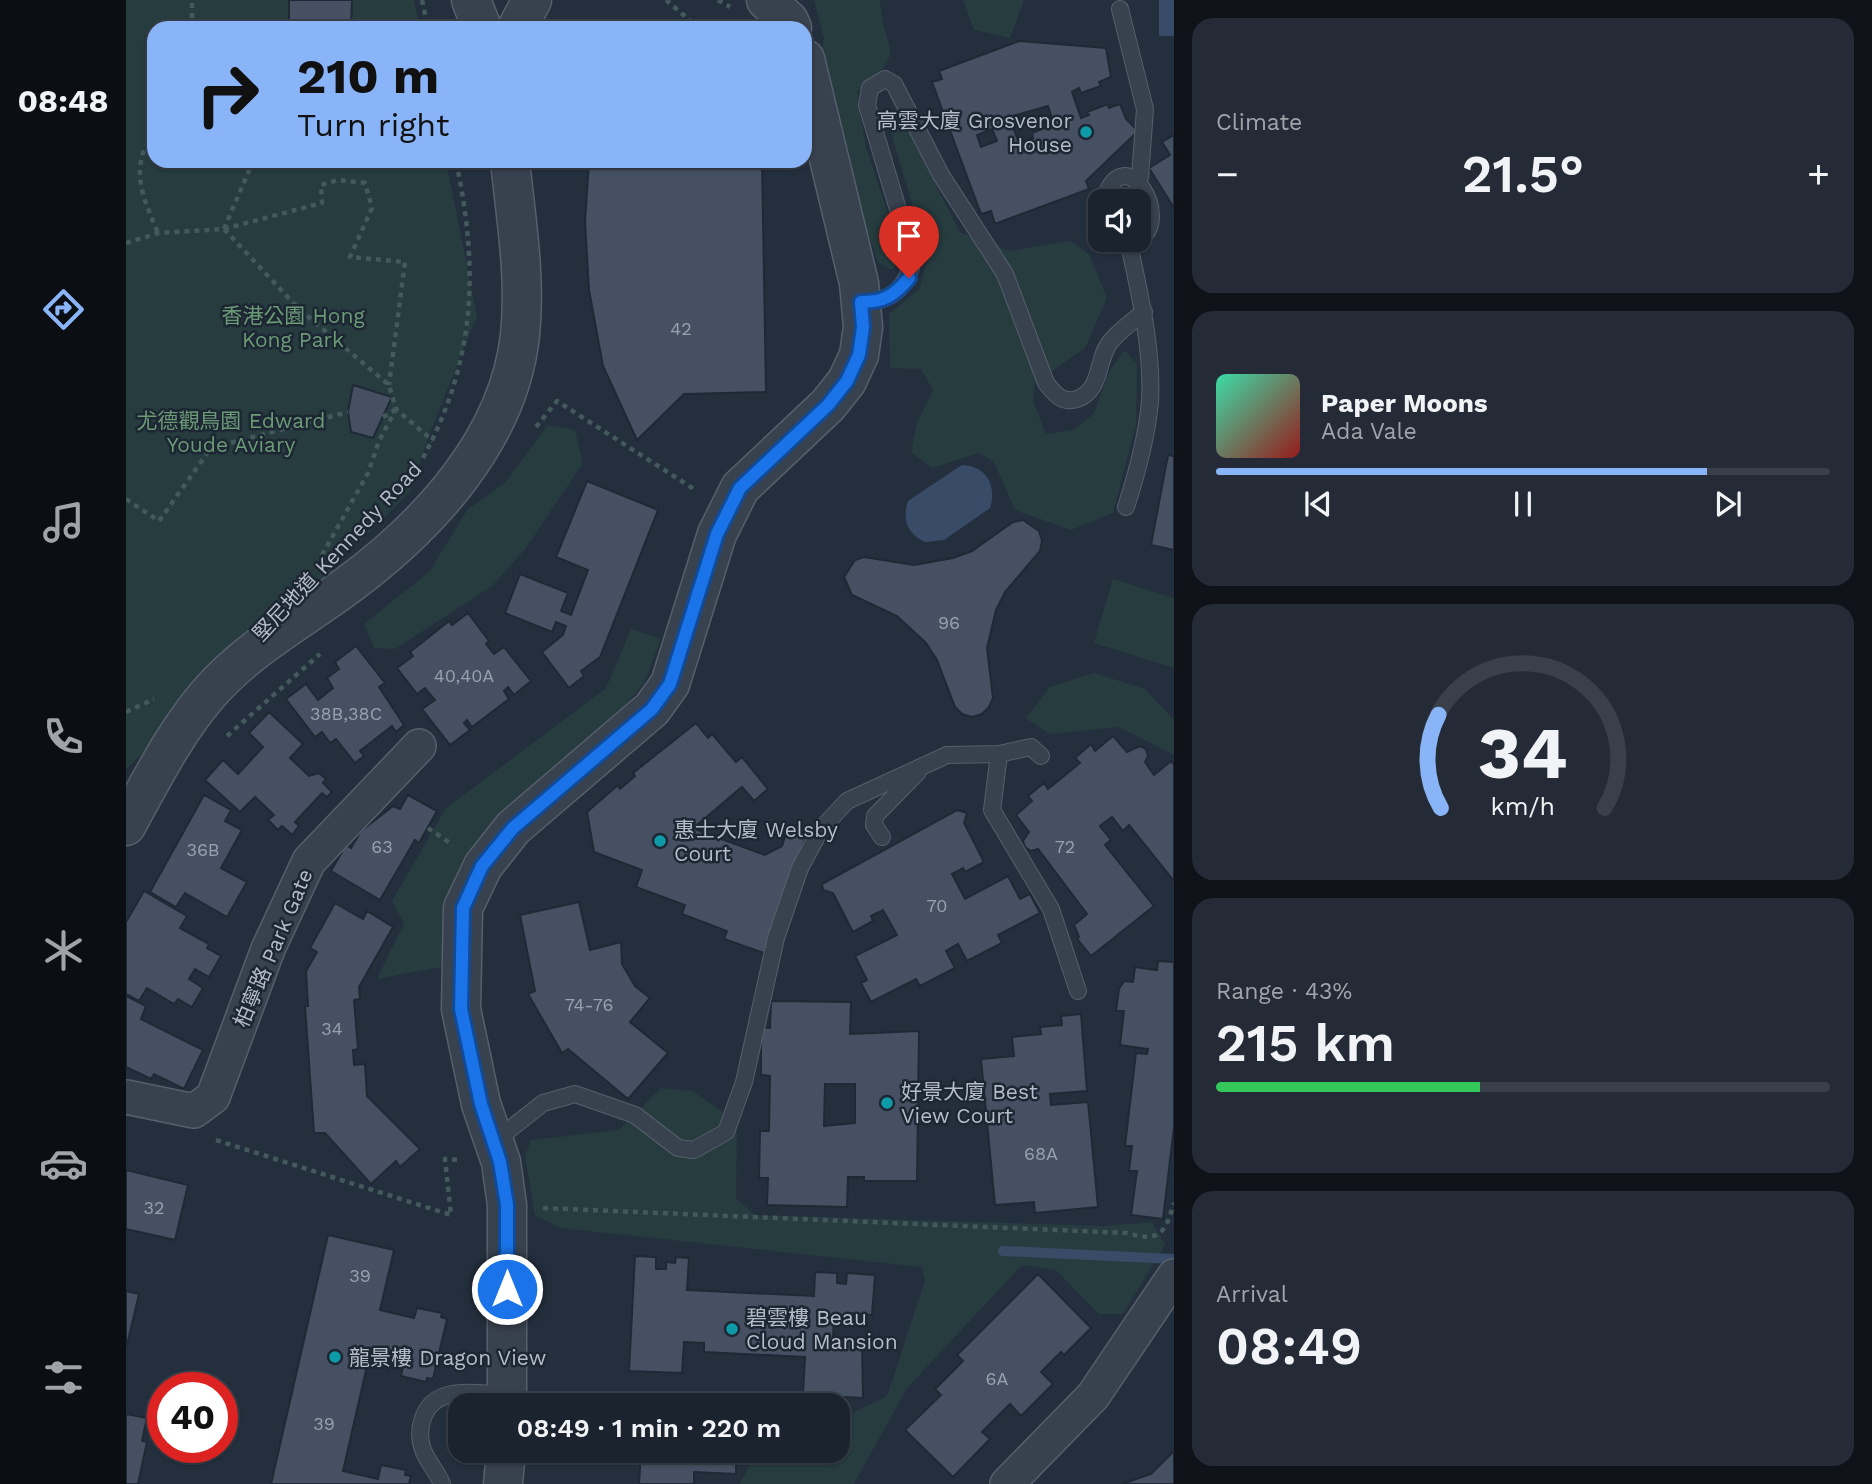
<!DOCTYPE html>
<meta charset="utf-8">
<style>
body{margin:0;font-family:"Work Sans","Noto Sans TC",sans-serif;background:#242b36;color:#f1f3f6;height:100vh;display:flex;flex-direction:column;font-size:26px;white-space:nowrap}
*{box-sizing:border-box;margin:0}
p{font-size:23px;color:#a0a4aa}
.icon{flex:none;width:38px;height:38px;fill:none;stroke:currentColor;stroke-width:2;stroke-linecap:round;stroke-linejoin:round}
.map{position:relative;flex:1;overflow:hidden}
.side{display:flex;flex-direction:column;gap:18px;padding:18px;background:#0f1319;width:698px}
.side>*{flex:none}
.guide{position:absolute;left:21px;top:21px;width:665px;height:147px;border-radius:21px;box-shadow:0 2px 5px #0004,0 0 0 2px #39404a;background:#8ab4f8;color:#111;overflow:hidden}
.tools{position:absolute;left:962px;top:189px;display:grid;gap:14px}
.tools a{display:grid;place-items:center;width:63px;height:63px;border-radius:14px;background:#1b232e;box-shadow:0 2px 5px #0004,0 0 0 2px #39404a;font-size:35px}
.speed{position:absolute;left:21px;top:1372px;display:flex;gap:14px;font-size:35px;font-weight:700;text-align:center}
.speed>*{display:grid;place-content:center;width:91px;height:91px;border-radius:50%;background:#1b232e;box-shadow:0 2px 5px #0004,0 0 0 2px #39404a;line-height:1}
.speed .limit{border:10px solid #d22;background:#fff;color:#111}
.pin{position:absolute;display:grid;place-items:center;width:60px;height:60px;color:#fff;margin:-72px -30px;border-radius:50% 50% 50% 0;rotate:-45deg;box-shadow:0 0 7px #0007}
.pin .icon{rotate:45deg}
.me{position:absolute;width:77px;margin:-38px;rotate:0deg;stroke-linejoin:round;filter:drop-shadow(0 0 5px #0008)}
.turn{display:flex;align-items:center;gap:24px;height:147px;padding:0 35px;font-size:32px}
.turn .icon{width:91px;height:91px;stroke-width:2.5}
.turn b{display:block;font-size:49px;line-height:60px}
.big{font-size:52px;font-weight:600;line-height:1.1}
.side .widget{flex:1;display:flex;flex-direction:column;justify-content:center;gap:10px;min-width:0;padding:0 24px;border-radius:21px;background:#242b36}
.side .dial{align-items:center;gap:0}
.dial svg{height:182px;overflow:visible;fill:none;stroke:#39404a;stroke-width:7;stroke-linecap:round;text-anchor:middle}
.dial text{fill:#f1f3f6;stroke:none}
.song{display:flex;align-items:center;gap:21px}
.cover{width:84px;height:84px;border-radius:10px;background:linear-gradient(135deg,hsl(160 70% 55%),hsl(0 70% 35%))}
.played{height:7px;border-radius:4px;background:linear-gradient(90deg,#8ab4f8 80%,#39404a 80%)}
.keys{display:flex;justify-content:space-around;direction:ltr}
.heat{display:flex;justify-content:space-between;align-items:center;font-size:38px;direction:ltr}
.charge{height:10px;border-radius:5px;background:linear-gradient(90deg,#34c759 43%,#39404a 0)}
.trip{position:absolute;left:322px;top:1393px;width:402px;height:70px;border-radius:21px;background:#1b232e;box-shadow:0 2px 5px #0004,0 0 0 2px #39404a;font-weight:600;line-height:70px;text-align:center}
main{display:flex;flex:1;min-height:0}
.tab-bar{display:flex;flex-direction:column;width:126px;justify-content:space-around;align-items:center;background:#0b0e12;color:#a0a4aa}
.tab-bar .icon{width:49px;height:49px}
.tab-bar .active{color:#8ab4f8}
.tab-bar b{font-size:32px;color:#f1f3f6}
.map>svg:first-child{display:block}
.green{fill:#263c3f}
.water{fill:#394c67}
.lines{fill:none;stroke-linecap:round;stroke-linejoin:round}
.stream{stroke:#394c67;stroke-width:10}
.building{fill:#455162;stroke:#1f2835;stroke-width:2;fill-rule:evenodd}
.service-casing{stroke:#565f6c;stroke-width:18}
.minor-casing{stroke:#565f6c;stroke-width:36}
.tertiary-casing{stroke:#565f6c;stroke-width:41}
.path{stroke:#44595c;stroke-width:4.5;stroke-dasharray:5 5;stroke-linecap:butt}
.service{stroke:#38414e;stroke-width:16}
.minor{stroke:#38414e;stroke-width:33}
.tertiary{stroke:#38414e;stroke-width:38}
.route-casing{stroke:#114b97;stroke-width:18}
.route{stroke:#1a73e8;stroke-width:12}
.culture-dot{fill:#0f9aa8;stroke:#1d2633;stroke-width:2.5}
.labels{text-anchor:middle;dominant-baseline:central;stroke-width:5;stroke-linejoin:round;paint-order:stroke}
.number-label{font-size:18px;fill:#98a1af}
.poi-label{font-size:21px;fill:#b4bcc9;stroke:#1d2633;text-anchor:start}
.park-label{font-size:21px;fill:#6b9a76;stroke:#1d2633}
.street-label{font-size:21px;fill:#b4bcc9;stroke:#1d2633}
</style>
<main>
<nav class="tab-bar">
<b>08:48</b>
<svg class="icon active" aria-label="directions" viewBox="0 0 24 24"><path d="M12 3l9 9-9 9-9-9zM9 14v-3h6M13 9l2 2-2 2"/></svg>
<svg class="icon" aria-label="music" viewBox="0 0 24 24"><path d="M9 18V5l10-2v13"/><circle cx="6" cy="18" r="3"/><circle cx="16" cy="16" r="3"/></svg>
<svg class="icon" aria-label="phone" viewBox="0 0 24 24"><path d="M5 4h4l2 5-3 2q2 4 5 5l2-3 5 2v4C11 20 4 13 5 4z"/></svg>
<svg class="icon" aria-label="climate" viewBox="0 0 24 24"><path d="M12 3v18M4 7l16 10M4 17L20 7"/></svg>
<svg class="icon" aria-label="car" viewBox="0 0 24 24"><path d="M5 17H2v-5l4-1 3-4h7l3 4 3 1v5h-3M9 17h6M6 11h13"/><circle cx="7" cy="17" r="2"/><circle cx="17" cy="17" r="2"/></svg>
<svg class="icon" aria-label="filters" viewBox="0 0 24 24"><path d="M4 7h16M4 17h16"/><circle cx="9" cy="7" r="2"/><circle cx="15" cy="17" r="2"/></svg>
</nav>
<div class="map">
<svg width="1048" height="1484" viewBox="0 0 1048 1484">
<rect width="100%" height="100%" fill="#242f3e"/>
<!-- green -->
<path class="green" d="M0,0h288l6,28h-266v133h292l31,155 -49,122 -18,54 -76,74 -18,54 -144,104 -46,45z
M688,0h66c3,53 31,50 -23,92l9,55 36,109 -10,14 -14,-8 -62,-178 8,-45z
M837,0h61l-14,38 -36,-8z
M764,113l13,8 57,111 50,19 61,-10 18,13 18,44 -22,50 -50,35 -2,18 13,33 28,-4 20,-17 16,-43 15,-20 12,14 -1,61 -23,88 -42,17 -56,-20 -21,-48 -15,-9 -47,15 -21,-16 6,-29 16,-33 -12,-21 -31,-1 -1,-54 30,-25 9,-31 -38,-129z
M422,425l27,5 8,33 -57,85 -34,38 -97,63 -21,-1 -10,-24 66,-53 37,-61 38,-27z
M987,579l61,19v70l-80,-25z
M505,629l30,10 -17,44 -30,37 -113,91 -40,61 -20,95 -64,12 27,-56 -12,-22 54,-93 160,-120z
M968,673l51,16 29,31v35l-55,-28 -70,7 -23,-16 24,-31z
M535,1088l32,3 44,31 -1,76 19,17 350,11 47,-4 13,23 -42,69h-24l-43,-44 -34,-5 -115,123 -53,96h-115l20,-33h79v-31l49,-24 38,-115 -3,-14 -361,-39 -26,-13 -10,-59 6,-16 88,-10z"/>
<!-- water -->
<path class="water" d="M1033,0h15v36h-15z
M836,465c25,1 35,21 28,43l-46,32 -19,2c-18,-9 -23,-22 -17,-41z"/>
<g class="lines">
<!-- stream -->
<path class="stream" d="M877,1251l171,8"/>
</g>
<!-- building -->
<path class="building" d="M163,0h63l-1,28h-62z
M893,41l87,7 5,29 -12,5 2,4 -20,7 -2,-5 -7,4 9,26 8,-3 -2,-3 21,-8 1,4 11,-4 6,15 12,12 -52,50 3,8 -94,35 -4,-13 -10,3 -49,-132 10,-3 -3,-8zM922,106l6,18 -22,9 1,5 -14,5 -10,-26zM866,129l5,12 -16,6 -4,-12z
M1048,135v73l-25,-40 21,-13 -8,-13z
M463,161h46l20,7 1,-7h106l4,231 -82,2 -47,46 -34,-74 -14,-76 -4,-68z
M227,385l39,12 -19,41 -22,-6 -3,-20z
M1042,455l6,1v94l-23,-5z
M461,481l71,29 -58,147 -19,14 3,5 -15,12 -27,-36 21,-17 3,-9 -10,-4 -4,10 -47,-19 15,-39 48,19 -7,18 10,4 17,-45 -32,-13z
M897,520l16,11 3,10 -2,10 -35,41 -9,18 -9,38 6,50 -4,9 -7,7 -10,3 -10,-3 -7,-7 -18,-47 -11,-17 -29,-27 -45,-21 -8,-18 11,-17 9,-3 50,8 39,-7 19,-7 41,-29z
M342,613l21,28 -3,3 8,10 10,-7 27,34 -17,14 -6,-8 -4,4 5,8 -37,28 -5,-7 -3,3 6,7 -20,15 -28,-36 13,-9 -10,-12 -8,6 -20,-26 16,-12 -3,-4 39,-31 3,4z
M230,646l29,37 -6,4 25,38 -8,7 -4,-6 -32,25 4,5 -9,7 -19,-24 -6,4 -8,-11 -7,5 -29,-38 20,-15 12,16 15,-12 -6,-10 12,-9 -4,-7z
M143,712l34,32 -13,14 19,18 10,-3 7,6 -3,4 9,9 -5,5 -5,-4 -27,29 4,4 -7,9 -10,-9 -4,4 -10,-10 6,-5 -19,-18 -15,15 -35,-32 18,-20 15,14 25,-27 -14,-14z
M570,723l12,15 4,-4 24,28 6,-5 26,32 -14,12 -12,-14 -45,38v5l68,25 17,-9 5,-16 19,7 -42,116 -40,-14 3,-8 -45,-17 3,-9 -49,-18 6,-17 -48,-18 -7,-40 31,-27 2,4 15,-13 -2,-3z
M987,736l14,16 13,-6 6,3 2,7 -3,6 9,13 17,-14 3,4v116l-45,-56 -6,6 -11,-14 -12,9 11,14 -6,5 49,61 -63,50 -14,-17 2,-2 -5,-12 13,-11 -49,-65 -7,2 -6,-4 -2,-6 6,-9 -13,-17 16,-14 -4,-5 16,-13 4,6 32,-26 -5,-5 16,-14 4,7z
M78,795l27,15 -6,11 17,9 -21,38 26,14 -20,35 -42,-24 -9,14 -26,-15z
M282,795l29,16 -18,32 -4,-3 -35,60 -49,-29 15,-26 5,3 10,-17 32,-25 7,3z
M831,810l10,3 -3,10 20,39 -19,10 -2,-4 -11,6 13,25 43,-23 12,23 10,-5 10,19 -42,22 4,8 -35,18 -9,-17 -12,7 9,17 -35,18 -4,-7 -45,23 -10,-19 6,-3 -12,-24 42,-21 -14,-25 -12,6 2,5 -20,11 -20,-39 -10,-3 -1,-6z
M18,891l43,25 -7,12 29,16 -2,4 14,8 -12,21 -14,-8 -6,10 14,9 -11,19 -14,-8 -4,5 -27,-16 -8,13 -13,-7v-72z
M453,902l11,48 31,-8 1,22 13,22 15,12 -20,24 38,31 -40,46 -60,-50 -6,4 -34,-59 7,-3 -15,-76z
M209,903l28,16 4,-8 26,16 -34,60 1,12 -6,1 4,49 -5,1 1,15 11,-1 2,32 53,53 -20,18 -4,-6 -25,23 -46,-51h-11l-9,-127h3l-2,-35 11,-19 -7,-4z
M1032,961l16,1v165l-11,92 -32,-4 6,-44h-8l3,-25h-7l11,-93 11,1 1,-5 -28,-4 4,-34h-8l3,-22 5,-8 9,1 2,-15 22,3z
M0,996l20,10 -5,13 62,31 -19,39 -30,-15 -3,5 -25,-12z
M645,1001l80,1 -1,32 69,-3 -2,150h-53v-4h-16l-1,30 -80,-2 1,-27h-9l1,-47h9l1,-55 -9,-1v-48l9,1zM699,1084h30v39l-31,3z
M955,1014l6,77 -37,3 1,11 37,-3 10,105 -63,6 -1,-11 -39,3 -14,-146 33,-3 -2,-19 29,-3 -1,-7 22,-2 -1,-9z
M0,1170l62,15 -13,55 -49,-11z
M202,1235l66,15 -14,60 34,8 3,-10 25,5 -1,4 6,2 -14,60 -6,-1 -1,4 -25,-6 3,-15 -34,-8 -27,118 35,8 3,-14 25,5 -1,5 6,1 -2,8h-138z
M509,1256l21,1v12h10v-7l9,1 1,-6 13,1 -2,32 127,6 1,-24 22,1v10l9,1 1,-11 28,2 -3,40 -23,-2v5l-15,-1 -1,22 29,2 1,57 -60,-3 2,-38 -101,-5v-9l-20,-1 -2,31 -53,-2z
M912,1274l53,54 -27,27 -3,-3 -20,20 12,12 -32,32 -11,-12 -28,28 8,7 -37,38 -48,-47 36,-35 -6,-6 28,-28 -6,-6z
M0,1291l13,3 -12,51h-1z
M517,1397l54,2v6h-55z
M0,1414l21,4 -5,23 5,1 -9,42h-12z
M515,1451h95v23l-42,-2v12h-55z
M1048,1451v33h-52l29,-10z"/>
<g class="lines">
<!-- service casing -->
<g class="service-casing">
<path id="service" d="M994,9l25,100 -5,68
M978,201c19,-66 70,18 35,38
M735,302c30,0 45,-13 52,-42l-46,-155 3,-17 15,-9 9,5 47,91 64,99 41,109c8,10 16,21 31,16 26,-9 19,-41 34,-58 9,-11 22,-20 33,-29
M1000,507c11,-34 21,-70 24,-106 3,-53 -11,-110 -22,-161
M873,754l-7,56 59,99 27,82
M756,837l-8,-12 1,-9 43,-44
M368,1142l49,-39 32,-9 60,21 43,33 16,2 32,-18 18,-50 32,-144 24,-70 21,-39 26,-28 100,-46 52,-1 32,-7 10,9
M316,1484c-5,-13 -14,-21 -19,-34 -4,-11 -4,-21 0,-32 12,-35 55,-24 84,-23"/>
</g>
<!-- minor casing -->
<g class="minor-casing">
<path id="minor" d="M0,1097l68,14 19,-14 55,-148 41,-88 110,-115
M881,1484l86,-88 81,-120"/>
</g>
<!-- tertiary casing -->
<g class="tertiary-casing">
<path id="tertiary" d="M345,0l11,28
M640,0l23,21 3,7
M391,28l15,-28
M0,826c26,-47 49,-94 84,-134 40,-45 91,-72 138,-107 80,-59 161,-146 172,-250 6,-58 -4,-116 -10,-174
M381,1405v-200l-6,-43 -20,-58 -20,-95 2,-101 20,-42 30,-38 139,-119 18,-25 47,-150 23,-46 88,-83 19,-24 12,-26 4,-28 -4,-44 -54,-224
M377,1484l3,-33"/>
</g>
<!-- path -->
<path class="path" d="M296,0l6,28
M540,0l33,28
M592,0l12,7
M66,28v-28
M28,133c-26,35 -11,64 4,100
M98,229l98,-26 -1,-18 17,-5 27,3 7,25 -22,49 55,5 -16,123
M98,229l29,-68
M0,243l32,-10 66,-4 74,79 91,77 7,24 37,32
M257,417l12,-7
M410,427l21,-26 140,90
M297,458c53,-99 56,-189 33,-297
M0,499l33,22 52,-73 137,-36
M196,555l46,-82 11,-32 17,-32
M0,712l28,-13
M101,736l93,-82
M302,828l25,17
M90,1140l235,75 -6,-56 17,1
M417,1208l584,25c33,10 38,0 47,-30"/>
<!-- service -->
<use href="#service" class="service"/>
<!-- minor -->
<use href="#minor" class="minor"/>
<!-- tertiary -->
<use href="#tertiary" class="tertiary"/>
</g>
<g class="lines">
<!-- route casing -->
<g class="route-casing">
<path id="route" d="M381,1289v-84l-7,-43 -19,-58 -20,-95 2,-101 19,-42 31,-38 139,-119 18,-25 47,-150 23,-46 88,-83 19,-24 12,-26 4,-28 -2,-25c23,0 33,-6 48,-24"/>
</g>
<!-- route -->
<use href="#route" class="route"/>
</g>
<!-- markers -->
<g class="culture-dot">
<circle cx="960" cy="132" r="7"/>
<circle cx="534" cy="841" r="7"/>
<circle cx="761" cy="1103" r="7"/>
<circle cx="606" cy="1329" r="7"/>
<circle cx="209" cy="1357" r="7"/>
</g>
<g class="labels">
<!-- number labels -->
<g class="number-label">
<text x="555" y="328">42</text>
<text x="823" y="622">96</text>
<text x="338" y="675">40,40A</text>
<text x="220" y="713">38B,38C</text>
<text x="256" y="846">63</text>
<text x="939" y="846">72</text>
<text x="77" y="849">36B</text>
<text x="811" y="905">70</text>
<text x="463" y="1004">74-76</text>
<text x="206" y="1028">34</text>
<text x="915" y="1153">68A</text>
<text x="28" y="1207">32</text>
<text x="234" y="1275">39</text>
<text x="871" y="1378">6A</text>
<text x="198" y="1423">39</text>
</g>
<!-- poi labels -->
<g class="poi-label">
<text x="946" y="120" text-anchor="end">高雲大廈 Grosvenor<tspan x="946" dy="24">House</tspan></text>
<text x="548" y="829">惠士大廈 Welsby<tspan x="548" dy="24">Court</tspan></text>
<text x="775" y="1091">好景大廈 Best<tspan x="775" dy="24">View Court</tspan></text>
<text x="620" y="1317">碧雲樓 Beau<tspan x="620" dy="24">Cloud Mansion</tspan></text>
<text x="223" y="1357">龍景樓 Dragon View</text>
</g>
<!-- park labels -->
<g class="park-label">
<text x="167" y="315">香港公園 Hong<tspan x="167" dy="24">Kong Park</tspan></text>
<text x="105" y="420">尤德觀鳥園 Edward<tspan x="105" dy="24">Youde Aviary</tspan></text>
</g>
<!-- street labels -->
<g class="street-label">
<text transform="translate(211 551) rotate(-47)">堅尼地道 Kennedy Road</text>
<text transform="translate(147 948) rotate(-67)">柏寧路 Park Gate</text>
</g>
</g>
</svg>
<div class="tools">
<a><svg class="icon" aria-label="sound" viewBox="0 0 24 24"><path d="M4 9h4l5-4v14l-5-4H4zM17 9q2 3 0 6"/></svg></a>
</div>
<div class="speed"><div class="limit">40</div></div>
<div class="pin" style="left:783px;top:278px;background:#d93025"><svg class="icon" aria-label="arrive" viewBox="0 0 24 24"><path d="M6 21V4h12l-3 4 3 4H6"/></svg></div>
<svg class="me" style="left:381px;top:1289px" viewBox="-20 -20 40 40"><circle r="17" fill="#1a73e8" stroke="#fff" stroke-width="3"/><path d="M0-11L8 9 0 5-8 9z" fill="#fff"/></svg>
<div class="trip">08:49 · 1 min · 220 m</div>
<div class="guide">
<div class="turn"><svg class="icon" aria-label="right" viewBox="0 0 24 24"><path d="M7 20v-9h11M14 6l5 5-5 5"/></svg><div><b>210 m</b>Turn right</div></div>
</div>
</div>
<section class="side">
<div class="widget"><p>Climate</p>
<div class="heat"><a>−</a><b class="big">21.5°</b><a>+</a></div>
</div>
<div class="widget">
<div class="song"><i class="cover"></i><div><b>Paper Moons</b><p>Ada Vale</p></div></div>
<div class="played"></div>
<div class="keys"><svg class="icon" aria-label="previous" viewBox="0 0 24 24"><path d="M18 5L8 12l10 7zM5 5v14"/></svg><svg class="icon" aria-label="pause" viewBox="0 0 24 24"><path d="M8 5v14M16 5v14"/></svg><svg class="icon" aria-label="next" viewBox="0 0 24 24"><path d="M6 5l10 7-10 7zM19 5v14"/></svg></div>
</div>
<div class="widget dial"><svg viewBox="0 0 100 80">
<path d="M14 69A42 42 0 1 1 86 69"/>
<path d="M14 69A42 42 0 0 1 13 28" stroke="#8ab4f8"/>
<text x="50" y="56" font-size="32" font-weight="700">34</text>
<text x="50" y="72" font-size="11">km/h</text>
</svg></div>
<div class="widget"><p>Range · 43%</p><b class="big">215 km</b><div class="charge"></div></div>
<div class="widget"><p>Arrival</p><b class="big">08:49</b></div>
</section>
</main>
